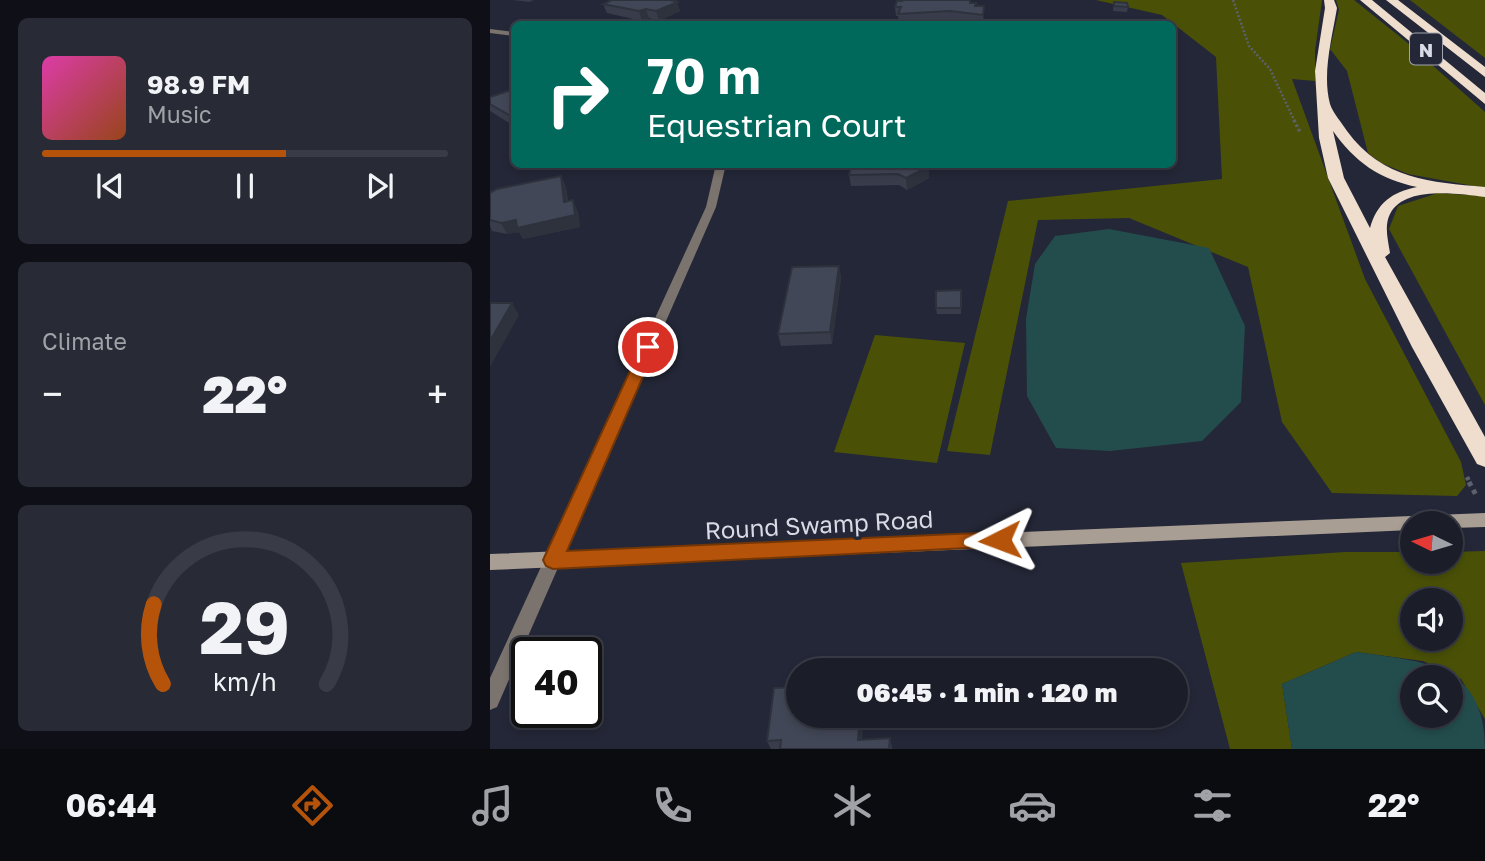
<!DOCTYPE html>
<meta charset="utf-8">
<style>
body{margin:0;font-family:"Golos Text",sans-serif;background:#282a35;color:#f1f3f6;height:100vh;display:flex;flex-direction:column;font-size:26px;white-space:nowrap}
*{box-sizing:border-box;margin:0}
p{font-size:23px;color:#a0a2a8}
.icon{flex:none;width:38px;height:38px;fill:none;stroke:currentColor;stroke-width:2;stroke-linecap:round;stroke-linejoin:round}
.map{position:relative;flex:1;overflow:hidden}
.panel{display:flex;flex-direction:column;gap:18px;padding:18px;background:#0f1017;width:490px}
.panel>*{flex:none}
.guide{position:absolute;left:21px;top:21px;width:665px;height:147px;border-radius:10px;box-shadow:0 4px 10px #0003,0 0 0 2px #393b46;background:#00695c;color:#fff;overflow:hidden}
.needle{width:46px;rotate:275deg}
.controls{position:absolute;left:910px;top:511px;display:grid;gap:14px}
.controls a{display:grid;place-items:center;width:63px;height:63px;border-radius:50%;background:#1b1d29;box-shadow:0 4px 10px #0003,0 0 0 2px #393b46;font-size:35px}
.speed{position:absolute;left:21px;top:637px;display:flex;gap:14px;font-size:35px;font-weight:700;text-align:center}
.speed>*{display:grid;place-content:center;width:91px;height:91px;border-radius:50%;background:#1b1d29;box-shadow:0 4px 10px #0003,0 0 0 2px #393b46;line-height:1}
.speed .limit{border:4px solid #111;border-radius:10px;background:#fff;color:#111}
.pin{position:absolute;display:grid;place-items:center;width:60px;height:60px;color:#fff;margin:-30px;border:4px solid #fff;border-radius:50%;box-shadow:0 2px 7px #0007}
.me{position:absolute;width:77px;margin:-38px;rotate:267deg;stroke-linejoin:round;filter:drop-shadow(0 0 5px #0008)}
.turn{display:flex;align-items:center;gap:24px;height:147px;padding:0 21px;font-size:32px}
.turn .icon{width:91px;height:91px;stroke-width:2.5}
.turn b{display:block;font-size:49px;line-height:60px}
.big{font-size:52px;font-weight:800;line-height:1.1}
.panel .tile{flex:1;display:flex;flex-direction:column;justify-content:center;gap:10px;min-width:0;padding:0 24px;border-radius:10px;background:#282a35}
.panel .dial{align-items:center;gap:0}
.dial svg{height:182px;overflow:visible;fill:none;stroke:#393b46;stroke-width:7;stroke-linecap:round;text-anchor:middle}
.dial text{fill:#f1f3f6;stroke:none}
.song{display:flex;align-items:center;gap:21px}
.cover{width:84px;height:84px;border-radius:10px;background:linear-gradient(135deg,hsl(320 70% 55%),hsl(20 70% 35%))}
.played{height:7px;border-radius:4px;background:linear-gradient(90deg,#b45309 60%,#393b46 60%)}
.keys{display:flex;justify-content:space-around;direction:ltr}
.heat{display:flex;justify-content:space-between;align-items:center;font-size:38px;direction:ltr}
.trip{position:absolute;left:296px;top:658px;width:402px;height:70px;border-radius:35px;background:#1b1d29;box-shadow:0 4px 10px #0003,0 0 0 2px #393b46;font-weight:800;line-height:70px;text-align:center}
.tab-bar{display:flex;height:112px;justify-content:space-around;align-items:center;background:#0b0c10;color:#a0a2a8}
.tab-bar .icon{width:49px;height:49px}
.tab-bar .current{color:#b45309}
.tab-bar b{font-size:32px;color:#f1f3f6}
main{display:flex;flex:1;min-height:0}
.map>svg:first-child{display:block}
.green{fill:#4a5107;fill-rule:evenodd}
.water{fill:#234d4d;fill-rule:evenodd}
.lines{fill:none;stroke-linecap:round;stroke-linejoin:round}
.path-far3{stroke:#5d606e;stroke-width:2.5;stroke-dasharray:2 2;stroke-linecap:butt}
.path-far2{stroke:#5d606e;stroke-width:3.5;stroke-dasharray:2.5 2.5;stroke-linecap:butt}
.path-far1{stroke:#5d606e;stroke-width:4.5;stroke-dasharray:3.5 3.5;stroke-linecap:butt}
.path{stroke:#5d606e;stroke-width:5;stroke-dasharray:4.5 4.5;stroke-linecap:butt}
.street{fill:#7b736d;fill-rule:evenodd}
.secondary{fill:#a99e94;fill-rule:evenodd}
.highway{fill:#efddcd;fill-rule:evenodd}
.wall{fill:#393d4b}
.shaded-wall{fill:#2e323d}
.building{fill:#424757;stroke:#2e323d;stroke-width:2}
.route{fill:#b45309;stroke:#753606;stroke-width:2}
.labels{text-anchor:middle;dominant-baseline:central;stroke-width:7;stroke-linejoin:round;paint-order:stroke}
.shield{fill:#242737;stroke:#a2a5b1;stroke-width:2}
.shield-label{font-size:19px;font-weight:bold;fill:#d8dbe5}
.near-street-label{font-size:24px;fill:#d8dbe5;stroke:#242737}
</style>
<main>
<section class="panel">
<div class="tile">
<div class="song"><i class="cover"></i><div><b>98.9 FM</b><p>Music</p></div></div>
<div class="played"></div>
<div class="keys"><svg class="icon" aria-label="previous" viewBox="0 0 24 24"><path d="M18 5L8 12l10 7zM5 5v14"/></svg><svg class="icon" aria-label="pause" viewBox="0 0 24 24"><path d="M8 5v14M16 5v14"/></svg><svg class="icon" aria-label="next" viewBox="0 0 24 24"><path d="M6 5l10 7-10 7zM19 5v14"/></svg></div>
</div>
<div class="tile"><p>Climate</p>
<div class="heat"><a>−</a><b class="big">22°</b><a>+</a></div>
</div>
<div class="tile dial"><svg viewBox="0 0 100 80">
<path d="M14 69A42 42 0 1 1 86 69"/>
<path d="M14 69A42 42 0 0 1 10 34" stroke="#b45309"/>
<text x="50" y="56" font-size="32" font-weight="700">29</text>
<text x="50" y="72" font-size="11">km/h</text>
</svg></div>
</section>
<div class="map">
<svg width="995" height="749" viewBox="0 0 995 749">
<rect width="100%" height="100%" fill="#242737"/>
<!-- green -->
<path class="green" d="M606,0h226l-7,51v30l-23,-2 73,200 96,183 5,23 -9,11 -125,-3 -50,-71 -34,-155 -119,-49 -91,2 -48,235 -43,-4 61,-250 214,-22 -6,-122 -54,-42z
M846,0h18l50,40 81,72v76l-77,-14 -27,-11 -13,-10 -21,-82 -17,-22 9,-39z
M920,0h75v58z
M948,193l47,3v209l-96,-176 9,-23z
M385,335l90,8 -28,120 -103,-11z
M995,551v168l-24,-40 -38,-18 -67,-9 -74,32 10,65h-62l-49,-186 164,-11h67v10h39v-10zM922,600h39v39h-39z"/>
<!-- water -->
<path class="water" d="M619,229l100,19 36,78 -4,76 -39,39 -92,10 -54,-3 -29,-52 -1,-77 9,-55 20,-28z
M866,652c69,10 129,11 129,97h-193l-10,-65zM922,677h39v39h-39z"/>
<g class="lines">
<!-- path-far3 -->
<path class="path-far3" d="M743,0l16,46 21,23 25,53"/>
<!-- path-far2 -->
<path class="path-far2" d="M804,120l6,12"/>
<!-- path-far1 -->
<path class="path-far1" d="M977,477l3,7"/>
<!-- path -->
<path class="path" d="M979,482l8,15"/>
<!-- street -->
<path class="street" d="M0,29l24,3v4l-24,-3z
M226,164h10l-10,43 -219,500 -7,3v-32l216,-471z"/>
<!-- secondary -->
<path class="secondary" d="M995,513v14l-34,1v-5h-39v7l-922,40v-16z"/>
<!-- highway -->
<path class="highway" d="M834,0h10l3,8c-5,30 -15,66 -7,96 3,9 12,19 17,27 36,49 84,51 138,56v10c-26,-3 -80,-12 -95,17 -6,12 -2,26 0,39l-5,4 100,180v30l-8,-3 -65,-117 -84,-169 -9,-40 -4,-67 10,-63zM843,131c22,31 46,48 84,56 -25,5 -40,16 -47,41l-26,-50z
M870,0h12l113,93v11z
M896,0h12l87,67v10z"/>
</g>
<!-- wall -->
<path class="wall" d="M23,0h21l-5,2z
M122,0h64l4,11 -21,10 -10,-3 -7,3 -35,-8 -4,-9z
M624,2l14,5 -1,5 -14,-1z
M486,3v3h8l-1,18 -32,-4 -52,4 -1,-8h-2l-1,-9z
M24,89v37l-24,-15v-14z
M361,164l78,14 -22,12 -8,-5 -48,1 -2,-11z
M71,176l5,11 2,14 10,11 2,15 -57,12 -4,-7 -12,2 -15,-3 -2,-5v-33z
M349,266l2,12 -9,66 -51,2 -3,-12z
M471,290v24h-24l-1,-6z
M308,716h65l-1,24 28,-2 2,11h-121l-4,-8z"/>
<!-- shaded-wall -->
<path class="shaded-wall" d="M178,0h8l4,11 -21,10 -3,-10z
M156,9l3,9 -7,3 -3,-10z
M439,164v14l-22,12 -1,-12z
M71,176l5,11 3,26 -5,-11z
M83,200l5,12 2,15 -57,12 -4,-7 -12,2 -6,-11 15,-3z
M349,266l2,12 -9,66 -2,-12z
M22,303l7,12 -29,52v-26z
M370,716h3l-2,33 -3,-9z"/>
<!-- building -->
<path class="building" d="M122,0h58l8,2 -22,9 -10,-2 -7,2 -36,-7z
M413,0h67v3h6l-1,3h9l-1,9 -33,-4 -52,3 3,-7h-6l2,-6h5z
M624,2l13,1 1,4 -14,-1z
M24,89v29l-24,-14v-7z
M361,164h77v3l-22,11 -8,-4 -49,1z
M71,176l3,26 9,-2 2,15 -58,13 -1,-8 -15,3 -11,-3v-27l7,-4z
M349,266l-9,66 -52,2 14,-67z
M471,290v18h-25v-17z
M0,303h22l-22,38z
M308,687v29h62l-2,24 32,-2 -1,11h-109l1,-9 -14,1 7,-53z"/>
<!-- route -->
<path class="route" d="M158,341l8,6 -89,204 433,-19 7,2 3,6 -3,6 -454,23 -7,-3 -3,-6 98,-213z"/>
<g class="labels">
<!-- shield labels -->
<rect class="shield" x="920" y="33.5" width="32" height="31" rx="5"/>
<g class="shield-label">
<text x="936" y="49">N</text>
</g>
<!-- near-street labels -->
<g class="near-street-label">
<text transform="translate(329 524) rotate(-3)">Round Swamp Road</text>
</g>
</g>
</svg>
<div class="controls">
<a><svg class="needle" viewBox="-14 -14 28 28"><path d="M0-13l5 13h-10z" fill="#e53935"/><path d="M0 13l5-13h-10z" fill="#a0a2a8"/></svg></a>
<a><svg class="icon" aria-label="sound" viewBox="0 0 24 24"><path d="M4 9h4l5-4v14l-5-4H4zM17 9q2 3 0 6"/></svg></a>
<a><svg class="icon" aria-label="search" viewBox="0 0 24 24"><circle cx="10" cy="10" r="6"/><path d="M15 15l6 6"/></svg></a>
</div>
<div class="speed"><div class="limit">40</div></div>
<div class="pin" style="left:158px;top:347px;background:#d93025"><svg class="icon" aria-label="arrive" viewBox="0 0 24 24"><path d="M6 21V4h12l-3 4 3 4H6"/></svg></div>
<svg class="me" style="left:510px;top:540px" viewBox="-20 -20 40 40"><path d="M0-17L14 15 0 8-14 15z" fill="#b45309" stroke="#fff" stroke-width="4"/></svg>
<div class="trip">06:45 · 1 min · 120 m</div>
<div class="guide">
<div class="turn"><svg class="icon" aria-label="right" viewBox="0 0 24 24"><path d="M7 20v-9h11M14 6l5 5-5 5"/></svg><div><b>70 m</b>Equestrian Court</div></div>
</div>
</div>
</main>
<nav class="tab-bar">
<b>06:44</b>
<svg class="icon current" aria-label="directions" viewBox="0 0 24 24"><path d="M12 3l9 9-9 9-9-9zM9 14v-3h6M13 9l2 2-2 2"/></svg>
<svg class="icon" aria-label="music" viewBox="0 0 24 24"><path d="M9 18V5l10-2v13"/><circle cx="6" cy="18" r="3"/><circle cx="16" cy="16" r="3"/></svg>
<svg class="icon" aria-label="phone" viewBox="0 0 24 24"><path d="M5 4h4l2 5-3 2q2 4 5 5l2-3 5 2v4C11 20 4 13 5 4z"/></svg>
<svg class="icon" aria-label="climate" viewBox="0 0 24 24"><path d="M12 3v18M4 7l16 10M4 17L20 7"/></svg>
<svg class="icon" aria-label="car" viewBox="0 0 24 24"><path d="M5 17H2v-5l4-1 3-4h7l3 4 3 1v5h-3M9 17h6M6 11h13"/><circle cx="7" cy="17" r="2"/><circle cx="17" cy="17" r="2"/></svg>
<svg class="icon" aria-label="filters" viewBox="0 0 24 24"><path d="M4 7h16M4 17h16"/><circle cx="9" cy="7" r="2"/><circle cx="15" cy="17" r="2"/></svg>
<b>22°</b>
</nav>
